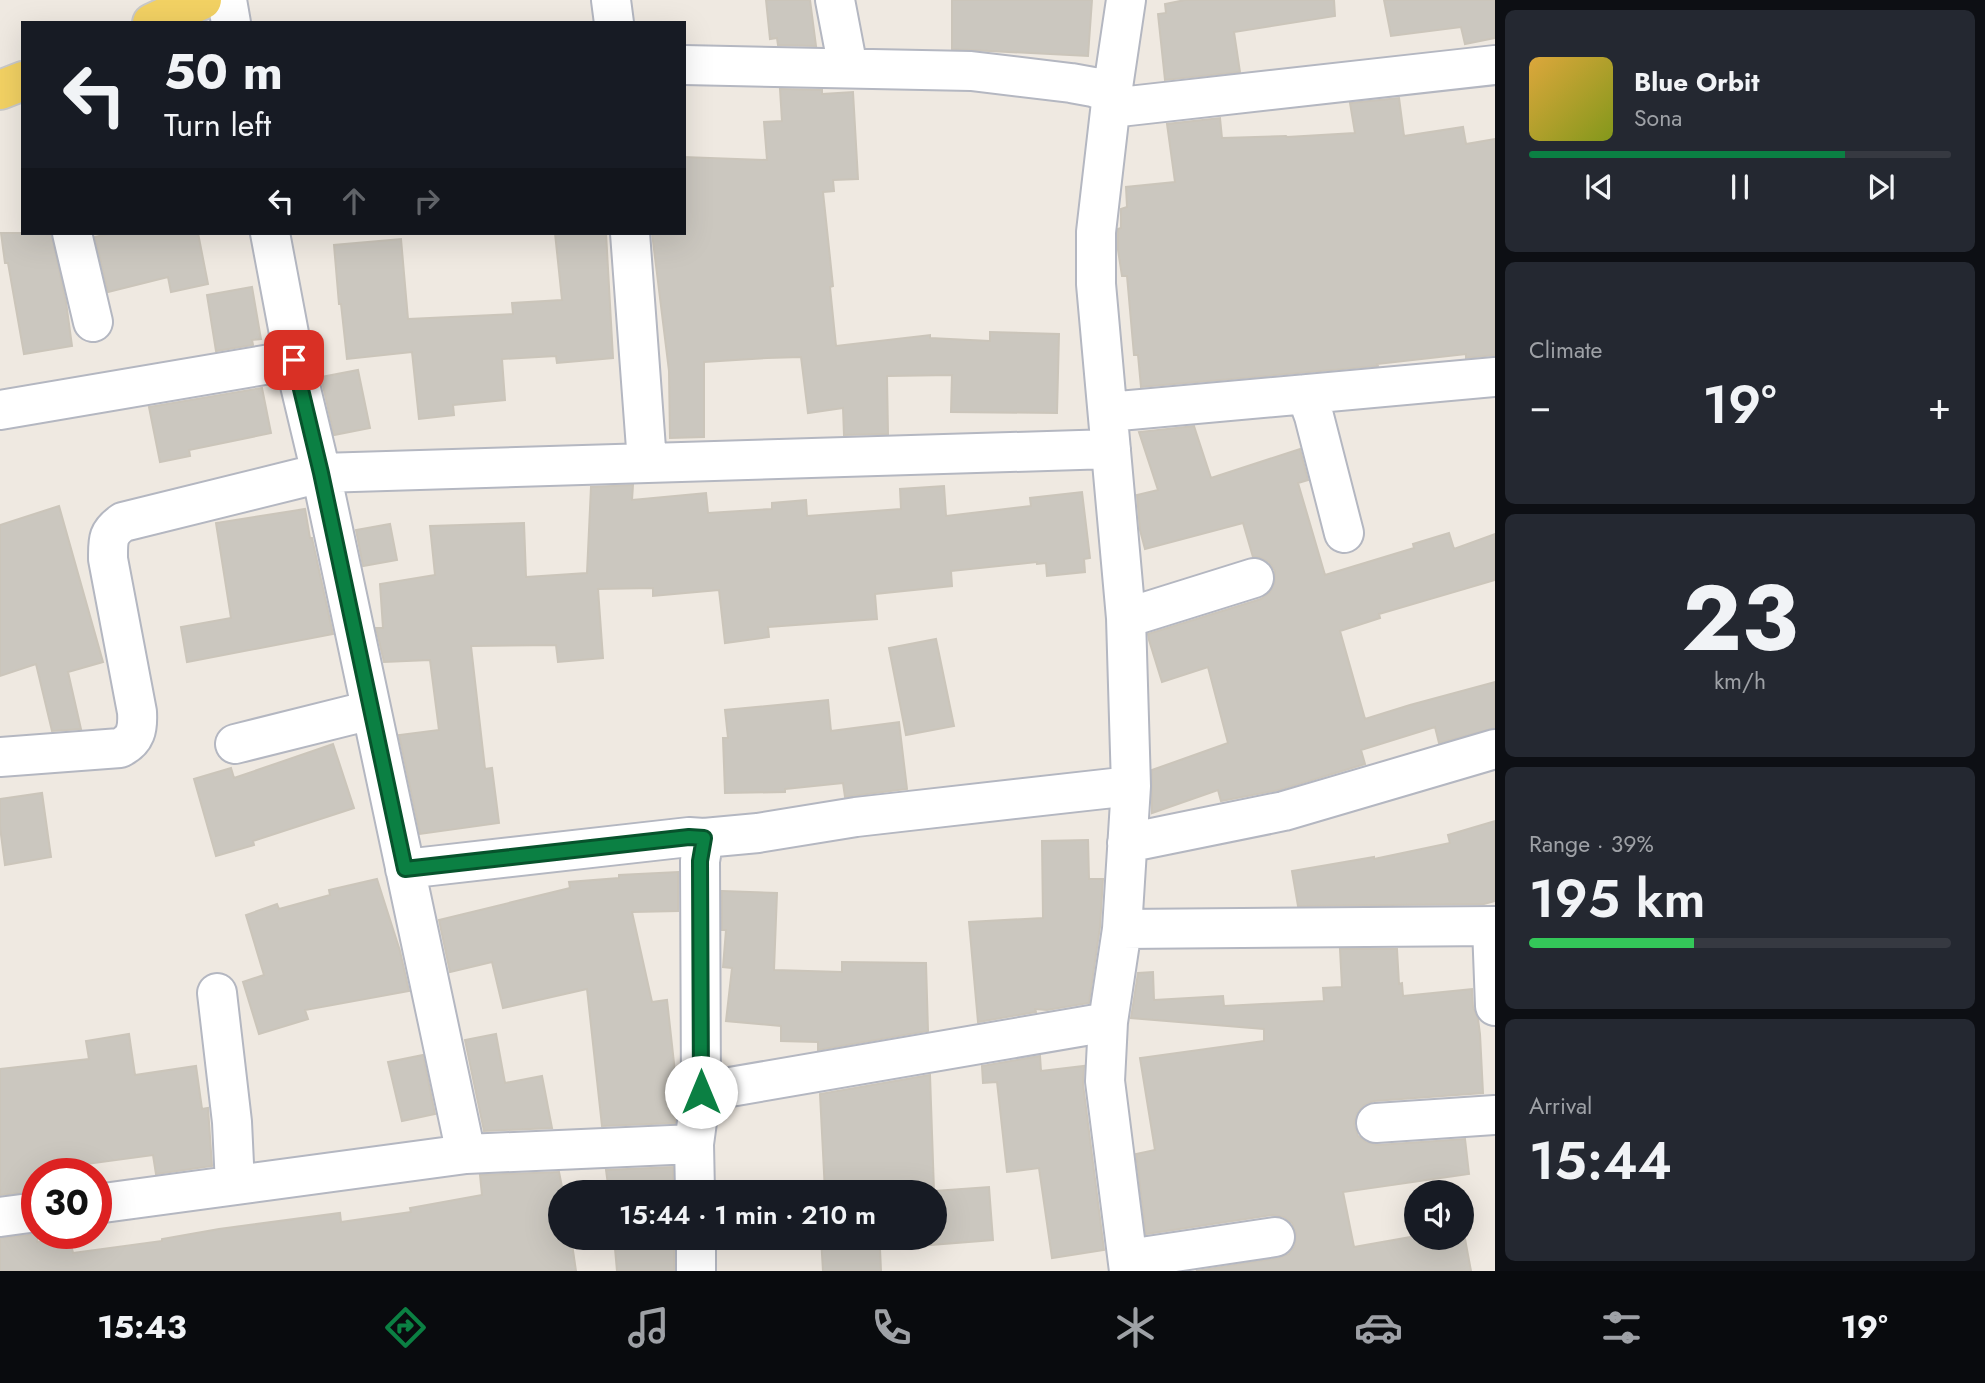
<!DOCTYPE html>
<meta charset="utf-8">
<style>
body{margin:0;font-family:Jost,sans-serif;background:#242831;color:#f1f3f6;height:100vh;display:flex;flex-direction:column;font-size:26px;white-space:nowrap}
*{box-sizing:border-box;margin:0}
p{font-size:23px;color:#9ea1a6}
.icon{flex:none;width:38px;height:38px;fill:none;stroke:currentColor;stroke-width:2;stroke-linecap:round;stroke-linejoin:round}
.map{position:relative;flex:1;overflow:hidden}
.details{display:flex;flex-direction:column;gap:10px;padding:10px;background:#0d0f14;width:490px}
.details>*{flex:none}
.hud{position:absolute;left:21px;top:21px;width:665px;height:214px;border-radius:0px;box-shadow:0 7px 28px #0002;background:#171b24;color:#f1f3f6;overflow:hidden}
.tools{position:absolute;left:1404px;top:1180px;display:grid;gap:14px}
.tools a{display:grid;place-items:center;width:70px;height:70px;border-radius:50%;background:#171b24;box-shadow:0 7px 28px #0002;font-size:35px}
.speed{position:absolute;left:21px;top:1158px;display:flex;gap:14px;font-size:35px;font-weight:700;text-align:center}
.speed>*{display:grid;place-content:center;width:91px;height:91px;border-radius:50%;background:#171b24;box-shadow:0 7px 28px #0002;line-height:1}
.speed .limit{border:10px solid #d22;background:#fff;color:#111}
.pin{position:absolute;display:grid;place-items:center;width:60px;height:60px;color:#fff;margin:-30px;border-radius:14px;box-shadow:0 4px 10px #0006}
.me{position:absolute;width:77px;margin:-38px;rotate:0deg;stroke-linejoin:round;filter:drop-shadow(0 0 5px #0008)}
.turn{display:flex;align-items:center;gap:24px;height:147px;padding:0 28px;font-size:32px}
.turn .icon{width:91px;height:91px;stroke-width:2.5}
.turn b{display:block;font-size:49px;line-height:60px}
.lanes{display:flex;align-items:center;height:66px;padding:0 28px;background:#0003;justify-content:center;gap:35px;direction:ltr}
.lanes .off{opacity:.35}
.big{font-size:52px;font-weight:600;line-height:1.1}
.details .card{flex:1;display:flex;flex-direction:column;justify-content:center;gap:10px;min-width:0;padding:0 24px;border-radius:10px;background:#242831}
.details .dial{align-items:center;gap:0}
.dial b{font-size:91px;line-height:1}
.song{display:flex;align-items:center;gap:21px}
.cover{width:84px;height:84px;border-radius:10px;background:linear-gradient(135deg,hsl(40 70% 55%),hsl(70 70% 35%))}
.played{height:7px;border-radius:4px;background:linear-gradient(90deg,#0b8043 75%,#363941 75%)}
.keys{display:flex;justify-content:space-around;direction:ltr}
.heat{display:flex;justify-content:space-between;align-items:center;font-size:38px;direction:ltr}
.charge{height:10px;border-radius:5px;background:linear-gradient(90deg,#34c759 39%,#363941 0)}
.trip{position:absolute;left:548px;top:1180px;width:399px;height:70px;border-radius:35px;background:#171b24;box-shadow:0 7px 28px #0002;font-weight:600;line-height:70px;text-align:center}
.dock{display:flex;height:112px;justify-content:space-around;align-items:center;background:#090b0e;color:#9ea1a6}
.dock .icon{width:49px;height:49px}
.dock .selected{color:#0b8043}
.dock b{font-size:32px;color:#f1f3f6}
main{display:flex;flex:1;min-height:0}
.map>svg:first-child{display:block}
.building{fill:#cbc7bf;stroke:#cbc5ba;stroke-width:2}
.lines{fill:none;stroke-linecap:round;stroke-linejoin:round}
.minor-casing{stroke:#b4b7c1;stroke-width:42}
.major-casing{stroke:#c9c9c9;stroke-width:42}
.minor{stroke:#fff;stroke-width:38}
.major{stroke:#f2d163;stroke-width:38}
.route-casing{stroke:#07532c;stroke-width:18}
.route{stroke:#0b8043;stroke-width:12}
</style>
<main>
<div class="map">
<svg width="1495" height="1271" viewBox="0 0 1495 1271">
<rect width="100%" height="100%" fill="#efe9e1"/>
<!-- building -->
<path class="building" d="M766,0h44l6,46 -38,-1 -1,-7 -7,1z
M952,0h140l-4,56 -136,-7z
M1185,0h149l1,16 -101,16 6,40 -75,8 -7,-66 8,-1 -1,-9z
M1384,0h111v38l-30,6 -4,-17 -70,9z
M780,89l42,1v4l31,-2 5,87 -25,1 1,11 -11,1 10,94 -3,1 6,59 94,-11v3l60,3v-9l69,2 -2,79 -106,-1 1,-37 -65,1 1,58 -44,1 -1,-27 -35,5 -7,-56 -34,1 -63,4v75l-34,1 -1,-67 -17,-138h32v-76l83,3 -3,-38 18,-1z
M1399,98l5,38 59,-9 3,17 29,-5v216l-29,3v-4l-89,10 1,2 -237,21 -3,-32h-4l-7,-79h-5l-4,-26v-21l3,-1v-19l6,-2 -1,-20 49,-5 -8,-58 53,-6 2,20 64,-2 1,1 68,-4 -5,-30z
M1,233h50l15,69 6,44 -48,8 -16,-91h-3z
M113,233h85l10,51 -37,8 -3,-15 -60,15 -13,-55z
M555,233h51l7,125 -56,5 -1,-7 -54,3 3,41 -52,5 1,10 -35,4 -7,-67 -65,7 -6,-55h-2l-5,-59 67,-6 7,80 105,-5 -1,-11 50,-3z
M252,287l9,52 -9,1 1,5 -37,6 -9,-56z
M358,370l12,58 -36,7 -13,-58z
M262,388l9,45 -82,17 1,6 -30,6 -11,-55z
M1194,426l17,52 89,-29 8,31 -10,3 27,92 89,-27 -1,-4 36,-11 5,16 41,-15v46l-116,34 1,4 -40,13 25,88 45,-14 85,-23v46l-56,15 -4,-16 -74,23 4,14 -86,26 -58,11 -3,-11 -66,23v-43l76,-27 -20,-76 -46,15 -13,-42 -1,-6 113,-35 9,-7 5,-10v-11l-6,-9 -10,-5h-6l-10,-34 -98,26 -5,-19 -3,-35 21,-5 -19,-58z
M633,485l-1,15 74,-7 2,20 64,-4v-6l34,-3 1,16 94,-7 -1,-20 44,-3 2,30 85,-10 -1,-8 52,-6 8,66 -6,1 1,13 -38,4 -1,-13 -9,1v-2l-86,9 1,15 -77,8 2,25 -109,8 1,10 -44,6 -6,-53 -66,6v-8l-55,1 5,69 -45,4 -2,-17 -85,1 14,123 7,-1 7,55 -79,11 -21,-99 40,-5 -9,-70 -46,2 -8,-34h7l-3,-44 55,-9 -5,-49 94,-3 2,54 61,-4 4,-86z
M59,506l44,156 -35,10 13,57 -29,2 -16,-67 -36,12v-151z
M305,509l5,29h2l21,96 -146,28 -6,-35 50,-9 -15,-95z
M390,524l7,36 -34,6 -7,-36z
M936,639l18,87 -48,9 -17,-87z
M828,700l3,31 68,-9 8,67 -62,8 -2,-14 -58,6v3l-60,1 -2,-55h5l-3,-28z
M333,744l21,64 -101,33 1,4 -38,11 -22,-77 37,-11 3,10z
M42,793l9,64 -46,8 -5,-38v-28z
M1495,821v80l-11,3 -186,2 -6,-35 82,-14v2l76,-16 -2,-8z
M1088,840l1,39h14l-3,48 -11,76 -42,7 -12,-1 1,3 -58,10 -9,-100 74,-4 -1,-77z
M678,872v39l-46,1 20,90 15,-2 11,99 -3,24 -73,3 -15,-137 -84,19 -11,-46 -42,10 -11,-52 131,-32 -1,-6 50,-4v-3z
M377,879l23,72 9,40 -104,19 3,9 -49,15 -16,-52 21,-7 -18,-60 31,-11 2,5 51,-14 -1,-5z
M722,891l55,2 -3,77 68,2v-10l84,1 2,68 -110,19v-8l-37,-1v-15l-55,-5 6,-53 -9,-1 3,-37h-4z
M1340,949h57l2,35 3,-1 1,13 69,-7 1,18 5,12 2,15 3,59 -109,8 -10,4 -7,8 -3,11 4,12 8,6 11,3 88,-6 4,35 -126,18 11,55 62,-11 45,1v-9h2l8,43h-275l83,-13 10,-4 6,-8 1,-13 -4,-10 -8,-6 -12,-2 -126,19 -10,-80 19,-4 -15,-92 124,-17v-12l-133,-11 7,-45 15,-1 1,28 69,-4 1,10 100,-5 -1,-13 19,-1z
M129,1034l6,41 61,-9 6,43 6,-1 4,58 -56,8 -3,-19 -104,14v5h-12v17l-37,4v-126l89,-10 -3,-18z
M496,1034l9,49 37,-7 10,52 -68,3 -19,-91z
M423,1055l12,59 -33,7 -14,-59z
M1040,1056l1,15 43,-5 -1,18 21,166 -52,8 -13,-90 -32,4 -10,-90 -14,1 -1,-17z
M930,1075l4,116 55,-4 4,53 -113,9 1,22h-58l-2,-34h113v-45h-109l-5,-98z
M673,1167v25h-64l-3,-22z
M559,1172l4,20h-3v45h11l5,34h-576v-33l37,-4v8l32,-7 4,18 89,-12v-2l57,-10 121,-16 1,9 70,-10 -1,-4 72,-13 -2,-20z
M614,1237h60v34h-57z"/>
<g class="lines">
<!-- minor casing -->
<g class="minor-casing">
<path id="minor" d="M227,0l4,23
M611,0l3,23
M835,0l13,68
M1126,0l-14,94 -16,138v52l30,334 5,168 -9,143 -14,93 -3,59 24,190
M684,65l287,6 100,12 22,4 19,7
M1111,108l384,-43
M72,233l21,89
M270,233l24,127 27,113 145,681
M630,233l17,229
M1306,394l8,22 30,117
M0,410l294,-50
M1108,412l387,-35
M1126,618l128,-40
M235,744l136,-34
M0,757l120,-9c16,-8 18,-19 17,-36l-29,-153c0,-19 -1,-26 15,-37l198,-49 790,-24
M1127,843l157,-32 211,-62
M405,869l284,-32 15,1
M1492,927l3,79
M1122,929l373,-3
M217,993l15,129 3,63
M701,1092l407,-70
M1376,1123l119,-8
M695,1192l-1,-48 7,-52 -1,-231 4,-23 54,-5 98,-16 275,-31
M96,1204l370,-50 228,-10
M0,1217l37,-5
M696,1237v34
M1128,1259l147,-22"/>
</g>
<!-- major casing -->
<g class="major-casing">
<path id="major" d="M152,23l50,-23
M0,90l23,-9"/>
</g>
<!-- minor -->
<use href="#minor" class="minor"/>
<!-- major -->
<use href="#major" class="major"/>
</g>
<g class="lines">
<!-- route casing -->
<g class="route-casing">
<path id="route" d="M294,360l27,113 84,396 284,-32 15,1 -4,23 1,231"/>
</g>
<!-- route -->
<use href="#route" class="route"/>
</g>
</svg>
<div class="tools">
<a><svg class="icon" aria-label="sound" viewBox="0 0 24 24"><path d="M4 9h4l5-4v14l-5-4H4zM17 9q2 3 0 6"/></svg></a>
</div>
<div class="speed"><div class="limit">30</div></div>
<div class="pin" style="left:294px;top:360px;background:#d93025"><svg class="icon" aria-label="arrive" viewBox="0 0 24 24"><path d="M6 21V4h12l-3 4 3 4H6"/></svg></div>
<svg class="me" style="left:701px;top:1092px" viewBox="-20 -20 40 40"><circle r="19" fill="#fff"/><path d="M0-13L10 11 0 6-10 11z" fill="#0b8043"/></svg>
<div class="trip">15:44 · 1 min · 210 m</div>
<div class="hud">
<div class="turn"><svg class="icon" aria-label="left" viewBox="0 0 24 24"><path d="M17 20v-9H6M10 6l-5 5 5 5"/></svg><div><b>50 m</b>Turn left</div></div>
<div class="lanes"><svg class="icon" aria-label="left" viewBox="0 0 24 24"><path d="M17 20v-9H6M10 6l-5 5 5 5"/></svg><svg class="icon off" aria-label="ahead" viewBox="0 0 24 24"><path d="M12 20V5M6 11l6-6 6 6"/></svg><svg class="icon off" aria-label="right" viewBox="0 0 24 24"><path d="M7 20v-9h11M14 6l5 5-5 5"/></svg></div>
</div>
</div>
<section class="details">
<div class="card">
<div class="song"><i class="cover"></i><div><b>Blue Orbit</b><p>Sona</p></div></div>
<div class="played"></div>
<div class="keys"><svg class="icon" aria-label="previous" viewBox="0 0 24 24"><path d="M18 5L8 12l10 7zM5 5v14"/></svg><svg class="icon" aria-label="pause" viewBox="0 0 24 24"><path d="M8 5v14M16 5v14"/></svg><svg class="icon" aria-label="next" viewBox="0 0 24 24"><path d="M6 5l10 7-10 7zM19 5v14"/></svg></div>
</div>
<div class="card"><p>Climate</p>
<div class="heat"><a>−</a><b class="big">19°</b><a>+</a></div>
</div>
<div class="card dial"><b>23</b><p>km/h</p></div>
<div class="card"><p>Range · 39%</p><b class="big">195 km</b><div class="charge"></div></div>
<div class="card"><p>Arrival</p><b class="big">15:44</b></div>
</section>
</main>
<nav class="dock">
<b>15:43</b>
<svg class="icon selected" aria-label="directions" viewBox="0 0 24 24"><path d="M12 3l9 9-9 9-9-9zM9 14v-3h6M13 9l2 2-2 2"/></svg>
<svg class="icon" aria-label="music" viewBox="0 0 24 24"><path d="M9 18V5l10-2v13"/><circle cx="6" cy="18" r="3"/><circle cx="16" cy="16" r="3"/></svg>
<svg class="icon" aria-label="phone" viewBox="0 0 24 24"><path d="M5 4h4l2 5-3 2q2 4 5 5l2-3 5 2v4C11 20 4 13 5 4z"/></svg>
<svg class="icon" aria-label="climate" viewBox="0 0 24 24"><path d="M12 3v18M4 7l16 10M4 17L20 7"/></svg>
<svg class="icon" aria-label="car" viewBox="0 0 24 24"><path d="M5 17H2v-5l4-1 3-4h7l3 4 3 1v5h-3M9 17h6M6 11h13"/><circle cx="7" cy="17" r="2"/><circle cx="17" cy="17" r="2"/></svg>
<svg class="icon" aria-label="filters" viewBox="0 0 24 24"><path d="M4 7h16M4 17h16"/><circle cx="9" cy="7" r="2"/><circle cx="15" cy="17" r="2"/></svg>
<b>19°</b>
</nav>
